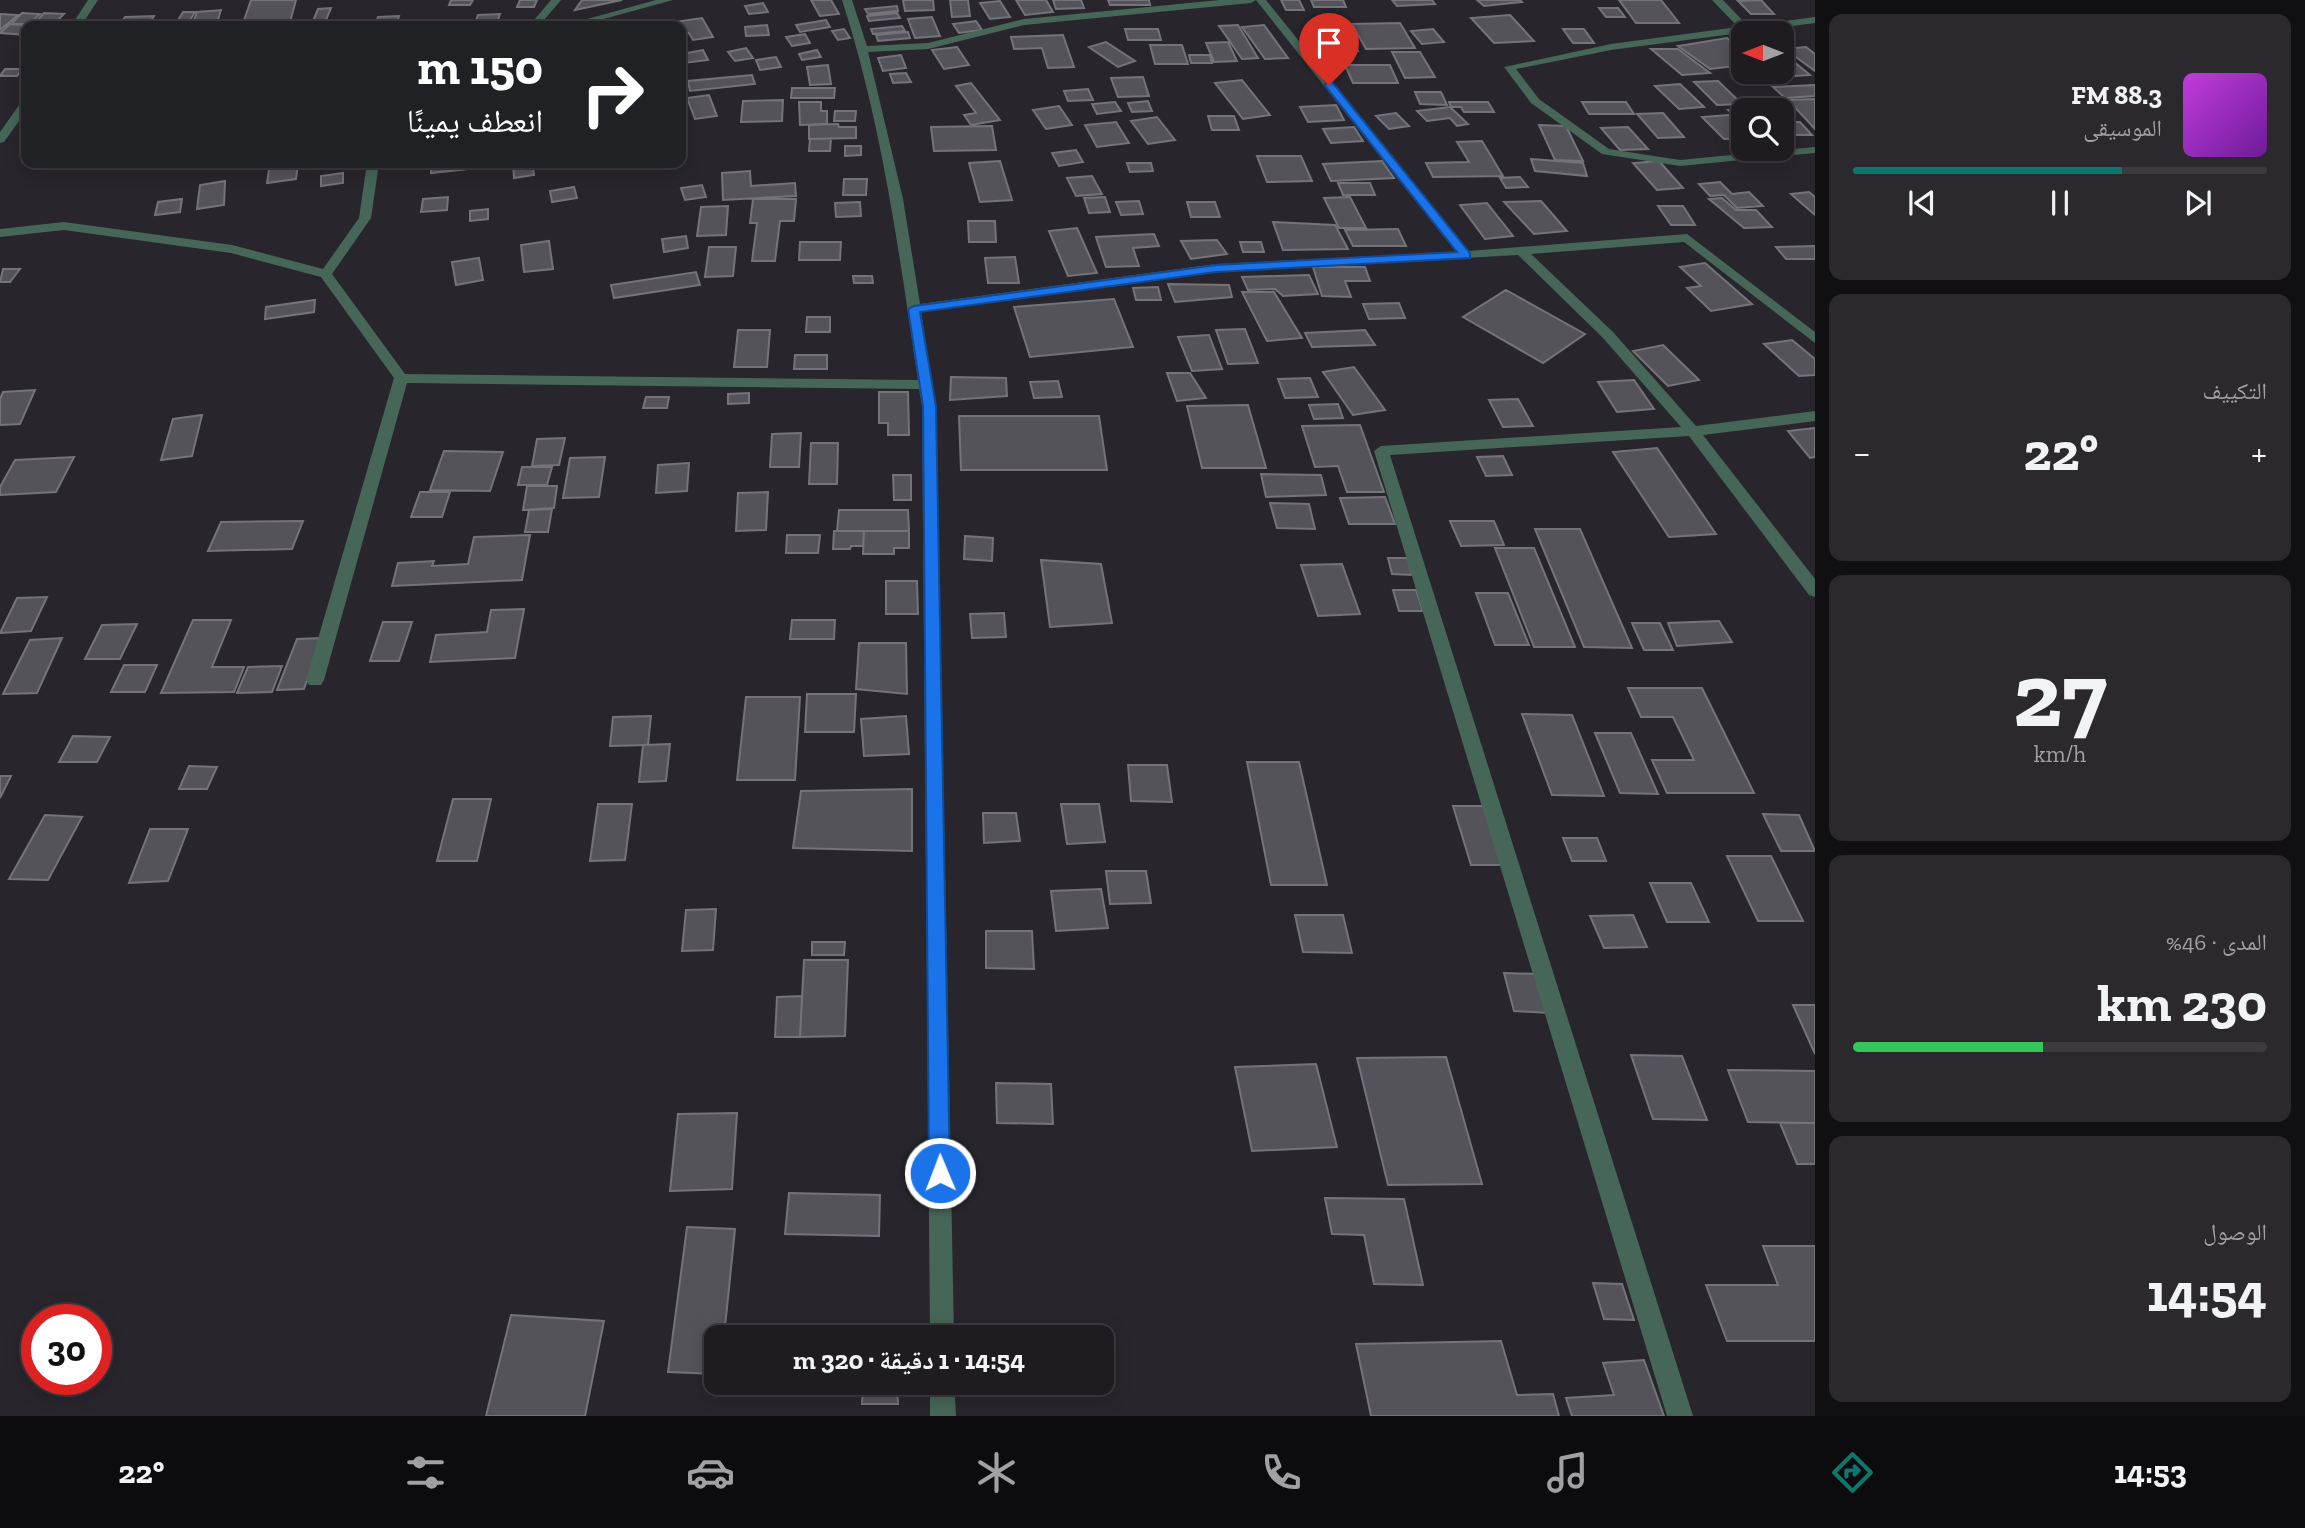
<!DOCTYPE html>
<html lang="ar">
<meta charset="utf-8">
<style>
body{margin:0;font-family:"Zilla Slab","Noto Naskh Arabic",serif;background:#2b292e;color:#f1f3f6;direction:rtl;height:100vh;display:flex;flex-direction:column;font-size:26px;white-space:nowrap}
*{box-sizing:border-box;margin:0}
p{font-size:23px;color:#a1a1a5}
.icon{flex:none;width:38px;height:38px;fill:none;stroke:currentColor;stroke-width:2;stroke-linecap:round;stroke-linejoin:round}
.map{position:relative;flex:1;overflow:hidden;direction:ltr}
.sheet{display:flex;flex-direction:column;gap:14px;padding:14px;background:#100f12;width:490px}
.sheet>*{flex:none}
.hud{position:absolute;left:21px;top:21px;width:665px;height:147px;border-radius:14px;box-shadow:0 4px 18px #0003,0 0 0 2px #3c3a3f;direction:rtl;background:#202124;color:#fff;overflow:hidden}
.needle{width:46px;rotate:270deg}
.fabs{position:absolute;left:1731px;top:21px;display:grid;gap:14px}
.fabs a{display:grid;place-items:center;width:63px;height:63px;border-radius:14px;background:#1e1c21;box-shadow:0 4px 18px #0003,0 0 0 2px #3c3a3f;font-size:35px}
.speed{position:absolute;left:21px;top:1304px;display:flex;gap:14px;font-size:35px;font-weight:700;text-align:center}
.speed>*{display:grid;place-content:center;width:91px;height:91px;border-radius:50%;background:#1e1c21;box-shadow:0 4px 18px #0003,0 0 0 2px #3c3a3f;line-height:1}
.speed .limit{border:10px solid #d22;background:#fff;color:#111}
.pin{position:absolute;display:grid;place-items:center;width:60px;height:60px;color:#fff;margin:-72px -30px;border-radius:50% 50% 50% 0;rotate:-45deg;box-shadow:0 0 7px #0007}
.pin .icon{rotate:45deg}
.me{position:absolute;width:77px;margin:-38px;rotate:359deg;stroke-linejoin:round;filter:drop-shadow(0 0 5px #0008)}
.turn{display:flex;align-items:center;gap:24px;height:147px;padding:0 28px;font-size:32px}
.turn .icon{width:91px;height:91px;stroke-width:2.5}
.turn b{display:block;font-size:49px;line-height:60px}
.big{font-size:52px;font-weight:800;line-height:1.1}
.sheet .card{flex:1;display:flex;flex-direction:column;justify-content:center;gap:10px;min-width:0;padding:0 24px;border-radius:14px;background:#2b292e}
.sheet .dial{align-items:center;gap:0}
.dial b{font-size:91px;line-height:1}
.song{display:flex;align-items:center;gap:21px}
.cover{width:84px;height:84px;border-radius:10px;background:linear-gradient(135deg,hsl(290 70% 55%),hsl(280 70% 35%))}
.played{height:7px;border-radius:4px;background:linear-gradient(90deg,#0f766e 65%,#3c3a3f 65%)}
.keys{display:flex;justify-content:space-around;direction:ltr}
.heat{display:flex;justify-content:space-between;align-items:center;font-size:38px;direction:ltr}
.charge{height:10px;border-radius:5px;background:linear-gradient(90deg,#34c759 46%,#3c3a3f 0)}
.trip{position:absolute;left:704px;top:1325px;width:410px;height:70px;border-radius:14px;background:#1e1c21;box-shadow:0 4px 18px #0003,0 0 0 2px #3c3a3f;font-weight:800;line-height:70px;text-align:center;direction:rtl}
.dock{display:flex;height:112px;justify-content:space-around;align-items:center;background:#0c0b0d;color:#a1a1a5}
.dock .icon{width:49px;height:49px}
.dock .selected{color:#0f766e}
.dock b{font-size:32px;color:#f1f3f6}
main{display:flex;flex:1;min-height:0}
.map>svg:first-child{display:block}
.building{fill:#55535a;stroke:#75737a;stroke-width:2}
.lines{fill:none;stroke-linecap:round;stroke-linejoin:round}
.minor{fill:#466657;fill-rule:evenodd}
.route{fill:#1a73e8;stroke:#114b97;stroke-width:2}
</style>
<main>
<section class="sheet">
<div class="card">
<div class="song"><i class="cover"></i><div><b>88.3 FM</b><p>الموسيقى</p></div></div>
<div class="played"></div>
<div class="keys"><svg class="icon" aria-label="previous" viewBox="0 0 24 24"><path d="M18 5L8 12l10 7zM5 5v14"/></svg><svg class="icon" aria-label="pause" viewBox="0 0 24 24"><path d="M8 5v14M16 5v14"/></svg><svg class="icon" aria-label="next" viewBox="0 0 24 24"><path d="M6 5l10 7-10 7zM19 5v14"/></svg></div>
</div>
<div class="card"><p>التكييف</p>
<div class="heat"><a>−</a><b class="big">22°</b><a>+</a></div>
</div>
<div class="card dial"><b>27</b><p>km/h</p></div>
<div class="card"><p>المدى · 46%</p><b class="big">230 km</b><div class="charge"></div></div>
<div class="card"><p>الوصول</p><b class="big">14:54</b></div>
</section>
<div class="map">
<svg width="1815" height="1416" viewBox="0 0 1815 1416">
<rect width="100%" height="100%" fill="#28262c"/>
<!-- building -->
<path class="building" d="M251,0h45l-7,26h-47z
M451,0h22l-3,5h-21z
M520,0h17l-3,7h-17z
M582,0h40l-47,10z
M811,0h20l8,14 -19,2z
M903,0h30l1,10 -29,1z
M950,0h18l2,16 -18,1z
M1016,0h30l7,12 -28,3z
M1053,0h28l3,8 -28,1z
M1108,0h41l1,5h-40z
M1281,0h18l5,10h-18z
M1311,0h32l3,7h-32z
M1392,0h40l3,4 -38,2z
M1477,0h43l2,2 -38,4z
M1619,0h42l18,23h-43z
M1761,0l13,14h-23l-13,-13z
M1000,1l10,16 -20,2 -10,-16z
M763,3l5,9 -19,2 -4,-8z
M897,6l1,5 -30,3 -3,-5z
M331,8l-5,12 -13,1 5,-12z
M1599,8h19l7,9h-19z
M221,10l-5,16h-39l16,-3 4,-11z
M183,12h12l-6,10h-12z
M22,13l18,1 -11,10h-18z
M44,13l20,1 -12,12h-20z
M897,13l3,5 -31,3 -2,-5z
M0,14l18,1 -18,15z
M500,14l-4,12h-22l4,-11z
M1510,15l24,26 -40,2 -23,-25z
M154,16l-6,10h-29l6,-9z
M399,16l-3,10h-21l3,-9z
M932,17l8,19 -25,2 -7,-19z
M702,18l11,19 -20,3 -4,-7 -8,1v-8h-12l-1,-3z
M826,20l4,7 -30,5 -4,-7z
M976,21l6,9 -23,3 -6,-9z
M1400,23l15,25 -49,1 -14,-25z
M10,24l28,2h-12v9l-26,-2z
M767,25l2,10 -23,1 -1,-9z
M1238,25l20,33 -16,1 -23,-33z
M1264,25l24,33 -23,1 -23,-32z
M902,26l3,5 -32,3 -2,-5z
M844,29l6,9 -12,2 -6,-9z
M1125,29h33l3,11h-33z
M1433,29l11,13 -22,2 -11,-13z
M1563,29h21l10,14h-21z
M908,32l2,6 -32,3 -2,-6z
M805,34l5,9 -18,3 -6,-9z
M1063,35l11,32 -26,1 -6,-20 -28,1 -3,-12z
M1351,38l7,13 -44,1 -6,-13z
M1727,38l16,13v14l-33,4 -32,-23z
M1106,42l29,19 -17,6 -29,-20z
M1228,42l9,19 -23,1 -8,-19z
M1150,45h32l6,19h-33z
M957,47l12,18 -25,4 -12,-19z
M1806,47l9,7v17l-30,-22z
M746,48l7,10 -18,3 -7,-9z
M1651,49h27l32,24 -28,2z
M703,50l5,10 -24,3 -3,-6v-3z
M817,50l4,7 -19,3 -3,-6z
M1392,52h28l15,25 -30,1z
M1782,52l28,23 -29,2 -7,-5h8z
M901,55l5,13 -23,3 -5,-13z
M1189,55h21l2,8h-21z
M776,57l5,10 -21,3 -4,-10z
M828,65l3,19 -21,1 -3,-18z
M1345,65h45l8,18h-45z
M5,69h17l-5,7h-17z
M1746,72h23l6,6 -22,1z
M906,73l5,9 -18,1 -3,-9z
M752,75l3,9 -65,7 -2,-10z
M1143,77l6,19 -31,1 -7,-19z
M1242,80l28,35 -27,4 -28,-36z
M1718,81l24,23 -25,1 -23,-23z
M971,83l29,37 -29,5 -7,-10 12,-2 -20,-27z
M1680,84l24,23 -25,2 -24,-23z
M1815,85v11l-30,2 -12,-11z
M792,88h43l-1,10h-43z
M1088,89l5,11 -25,1 -4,-10z
M1415,92h26l6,13 -27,-1z
M709,95l8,21 -22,3 -8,-21z
M1780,97l11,11 -31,1 -10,-11z
M1815,99v30l-27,-29z
M783,100l-1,21 -41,1 2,-21z
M1148,101l4,10 -20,1 -4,-9z
M799,102h22v9h6v13l-27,1z
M1115,102l6,9 -24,3 -5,-10z
M1449,102h39l6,10h-30l-3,-5h-10z
M1582,102h44l8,12h-45z
M1336,105l8,15 -36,2 -8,-15z
M1059,106l13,19 -26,4 -13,-19z
M1450,107l18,17 -11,2 -7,-8 -23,3 -10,-10z
M1748,108l2,2h-7v14l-15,-14z
M835,111h21l-1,10h-21z
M1396,113l13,13 -20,3 -13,-13z
M1663,113l21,24 -26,1 -21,-24z
M1729,115l14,14v9l-19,1 -22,-22z
M1208,116h26l5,14h-27z
M1157,117l18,23 -27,4 -17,-23z
M1116,122l13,21 -32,4 -12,-22z
M1782,122h18l12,13h-25l-5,-6z
M838,124l1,3h17v11l-47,1v-14z
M1539,125l27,1 17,35 -28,-1z
M992,126l4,24 -62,1 -3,-24z
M1354,127l9,14 -32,2 -8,-14z
M1628,127l20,22 -28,1 -19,-22z
M810,139h21l-1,12h-21z
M1482,141l21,35 -70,1 -7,-14 43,-1 -12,-20z
M845,146h16v9l-16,1z
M1076,150l7,12 -24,4 -7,-13z
M1257,156h44l11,25 -45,1z
M1531,159l52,4 4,13 -52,-5z
M1000,161l12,39 -32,2 -11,-39z
M1382,161l12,17 -63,3 -8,-17z
M1659,161l24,27 -26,2 -24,-27z
M270,163h28l-2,16 -29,4z
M314,163h26v2l-26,4z
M432,163h45v5l-46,5z
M513,163h19l2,12 -20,3z
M549,163h28v3l-29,2z
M1127,163h24l2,8 -23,1z
M750,171l1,15 44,-3 1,13 -73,4 -1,-27z
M343,173v10l-22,3v-10z
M1092,176l10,18 -26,2 -9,-18z
M1520,177l8,10 -22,1 -6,-10z
M844,179h23l-1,16h-23z
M225,181l-1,24 -27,4 3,-24z
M1720,182l12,12 17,-2 14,14 -26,2 -13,-13 -14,1 -11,-12z
M1338,183h32l5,12h-32z
M702,185l4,12 -21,3 -4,-12z
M574,187l3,11 -25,4 -2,-11z
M1809,192l6,5v18l-24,-21z
M448,197l-1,13 -26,2 2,-13z
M1105,197l5,15 -21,1 -5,-15z
M1350,197l16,31h-27l-15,-30z
M1722,198l14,12h20l16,17 -28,1 -35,-29z
M182,199l-2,13 -25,3 3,-13z
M753,199h43l-2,22h-14l-5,40h-23l5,-38h-7z
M1139,201l4,13 -22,1 -5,-13z
M1541,201l26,30 -33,3 -30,-32z
M860,202l1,14 -25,1 -1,-14z
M1187,202h28l5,15h-29z
M1487,203l26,33 -28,3 -25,-34z
M728,206l-2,29 -29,1 4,-29z
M1658,206h25l12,19h-24z
M488,209v10l-18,2v-10z
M968,221h27l1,21h-27z
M1273,222l62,3 13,24 -65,1z
M1077,228l20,45 -29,3 -19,-45z
M1398,229l8,17h-53l-8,-16z
M1154,234l5,12 -26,2 6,18 -33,1 -10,-30z
M686,236l2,12 -24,4 -2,-13z
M1217,240l10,14 -36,5 -10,-18z
M549,241l4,28 -29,3 -3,-27z
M800,242h41l-1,18h-41z
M1240,242h21l3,10h-21z
M1815,246v13h-29l-10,-12z
M709,247h27l-3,29 -28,1z
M1015,257l4,26h-31l-3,-25z
M479,258l4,22 -27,5 -4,-23z
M1705,263l47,41 -41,7 -24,-23 14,-2 -21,-19z
M1313,267h52l5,14h-25l6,16 -29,-1z
M3,269h17l-10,13h-10z
M696,272l4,13 -86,13 -3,-13z
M1309,275l9,19 -35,2 -8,-7 -27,1 -6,-13z
M853,276h19l1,7h-19z
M1168,284l61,1 3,12 -57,5z
M1158,287l3,13h-25l-3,-12z
M1506,290l79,44 -42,29 -80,-46z
M1242,292h32l28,46 -35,3z
M1114,299l19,48 -103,10 -16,-50z
M315,300l-1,12 -49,7 1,-12z
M1399,303l6,15 -36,1 -6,-15z
M807,317h23v15h-24z
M1245,329l13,34 -30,1 -12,-34z
M738,330h32l-3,37h-33z
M1365,330l10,15 -63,2 -7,-14z
M1209,335l13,34 -30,2 -14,-34z
M1792,340l23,19v16l-16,1 -35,-32z
M1663,345l36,35 -31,6 -35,-35z
M795,355h32v14h-33z
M1354,367l31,43 -32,5 -30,-43z
M1167,373h23l16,25 -29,3z
M951,377l55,1 1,18 -57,4z
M1310,378l8,19 -33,1 -7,-19z
M1634,380l20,29 -37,3 -19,-30z
M1058,381l4,16 -28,1 -4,-16z
M35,390l-15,34 -20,1v-26l3,-7z
M879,392h29l1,43h-21v-12h-9z
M749,393v10l-21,1v-10z
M646,397h23l-2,11h-24z
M1518,399l15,27 -30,1 -14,-27z
M1338,404l5,14 -29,1 -5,-14z
M1248,405l18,63h-64l-15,-62z
M202,415l-10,41 -31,4 12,-41z
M959,416h140l8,54h-146z
M1360,425l24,67h-37l-9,-26 -23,1 -13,-41z
M1815,428v29l-5,1 -22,-27z
M801,433l-2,34h-29l2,-33z
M565,438l-6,27 -27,1 5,-27z
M811,443h27l-1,41h-28z
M1657,448l59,86 -47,3 -56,-85z
M444,451l59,1 -13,39 -60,-1z
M1503,456l9,19 -26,1 -9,-19z
M74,457l-18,35 -56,3v-8l15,-27z
M605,457l-6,40 -36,1 7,-40z
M689,463l-2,28 -31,2 2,-28z
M522,467h30l-5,18h-29z
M1261,474l60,1 5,20 -60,2z
M893,475h18v25h-17z
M527,486h30l-3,22 -31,2z
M420,492h30l-8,25h-31z
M768,492l-2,38 -30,1 2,-38z
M1385,497l10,27h-46l-9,-26z
M1270,503l39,1 6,25 -38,-1z
M552,509l-4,23h-23l4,-22z
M839,510h69l1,21h-72z
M303,521l-11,28 -84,2 13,-29z
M1450,521h44l10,24 -43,1z
M1535,529h45l52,119 -48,-1z
M834,531h30l-1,15h-12l-1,3h-17z
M864,531h45v17h-15v6h-31z
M530,535l-8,45 -130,6 6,-23 36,-2 -2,5 36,-2 6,-27z
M787,535h33l-2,18h-32z
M965,536l28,2 -1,23 -28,-2z
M1495,548h39l41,99h-41z
M1388,558h20l4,17 -20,-1z
M1041,560l60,4 11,59 -62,4z
M1342,564l18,50 -42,2 -17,-51z
M886,581h31l1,33h-32z
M1393,590h23l7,21h-24z
M1476,593h32l21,52h-34z
M47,597l-16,34 -31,2 17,-35z
M524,609l-9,49 -85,4 6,-27 51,-3 4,-22z
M1004,613l2,24 -34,1 -2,-24z
M193,620h38l-19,47h32l-10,25 -73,1z
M792,620h43l-1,19h-44z
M1719,621l13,21 -55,4 -9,-23z
M383,622h29l-13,39h-29z
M1632,623h28l13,27h-29z
M137,624l-17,35h-35l17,-34z
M62,638l-25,55 -34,1 27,-54z
M321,638l-17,51 -27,1 20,-51z
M859,643h47l1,51 -51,-5z
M124,665h33l-12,27h-34z
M282,666l-10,26 -35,1 11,-26z
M1628,688h74l52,105h-87l-15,-33h42l-21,-43h-32z
M807,694h49l-2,38h-49z
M746,697h54l-5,83h-58z
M1522,714l50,1 32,81 -52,-1z
M651,716l-3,29 -38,1 3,-29z
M906,716l3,38 -45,2 -3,-37z
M1595,733h36l27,61 -38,-1z
M73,736l37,1 -13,25h-38z
M670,744l-4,37 -27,1 4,-37z
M1247,762h52l28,123h-56z
M1128,765h39l5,37 -41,-1z
M189,766l28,1 -10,22h-28z
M0,776h11l-11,22z
M912,789v62l-119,-3 8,-57z
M453,799h38l-14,62h-40z
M598,804h34l-7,56 -35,1z
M1061,804h38l6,38 -38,2z
M1453,806h31l18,59h-31z
M983,813h33l4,28 -36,2z
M1763,814l36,1 16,36h-34z
M45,815l37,2 -34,63 -39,-1z
M150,829h38l-20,52 -39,2z
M1563,838h34l9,23h-34z
M1727,856h44l32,65h-45z
M1106,871h40l5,32 -41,1z
M1650,883h41l18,39h-42z
M1101,889l7,39 -52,3 -5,-40z
M716,909l-3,41 -31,1 4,-41z
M1295,915h48l9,38 -49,-1z
M1633,915l14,32 -43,1 -14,-32z
M986,931h46l2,38 -48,-1z
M812,942h33l-1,13h-32z
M804,960h44l-3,76 -45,1z
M1504,973l33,1 12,39 -35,-2z
M802,996l-2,41h-25l2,-40z
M1793,1005h22v49z
M1631,1055l51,1 25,64 -54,-1z
M1446,1057l36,127 -94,1 -31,-127z
M1316,1064l21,83 -85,4 -17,-84z
M1728,1070l87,1v52l-67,-1z
M996,1083l55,1 2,40 -56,-1z
M737,1113l-5,76 -62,2 8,-77z
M1780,1123h35v41h-18z
M789,1193l91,2 -1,41 -94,-2z
M1325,1198l79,1 19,86 -49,-1 -10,-49 -32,-1z
M687,1227l48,2 -11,108h-8v37l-48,-2z
M1763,1246h52v95h-88l-21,-56h72z
M1593,1283l29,1 12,36 -30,-1z
M511,1315l93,6 -19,95h-99z
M1501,1341l16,54 36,-1 6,22h-188l-15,-72z
M1644,1360l20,56h-92l-6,-18 48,-3 -11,-32z
M863,1382h34l1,22h-36z"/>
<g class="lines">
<!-- minor -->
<path class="minor" d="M88,0h10l-17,26h-10z
M551,0h10l-22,26h-10z
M656,0h17l-95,26h-16z
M842,0h10l15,46 61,-3 96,-24 196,-19h36l-5,3 -227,22 -96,24 -60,3 35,147 17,105 296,-40 240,-12 -200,-252h10l202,251 219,-17 128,98v11l-131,-101 -153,12 82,78 83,94 119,-15v10l-112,14 112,144v18l-6,-2 -120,-159 -299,19 303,961h-26l-293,-965 7,-5 300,-19 -78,-89 -85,-83 -302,17 -295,40 15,94 18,931h-24l-8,-931 -3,-17 -512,-6 -83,297 -3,5h-12l-3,-5 88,-302 -73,-101 -90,-24 -167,-23 -64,7v-8l64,-7 168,23 91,24 36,-51 8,-55h12l-8,55 -39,56 73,100 513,6c-19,-127 -36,-257 -76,-380z
M1712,0h11l25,26 67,-9v6l-204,27 -95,19 23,30 70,50 71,11 135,-13v6l-135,13 -78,-12 -71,-51 -27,-36 107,-23 127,-17z
M26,100v11l-22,31 -4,1v-11l22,-31z
M930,1382h24l2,34h-26z"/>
</g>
<!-- route -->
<path class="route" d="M1329,82l4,1 137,170v5l-254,14 -296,40 16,94 14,767 -3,7 -7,3 -8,-3 -3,-7 -6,-767 -15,-97 6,-3 302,-41 241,-13 -131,-165 -2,-2z"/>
</svg>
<div class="fabs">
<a><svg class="needle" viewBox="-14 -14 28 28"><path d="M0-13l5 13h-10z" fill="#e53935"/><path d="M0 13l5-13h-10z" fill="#a1a1a5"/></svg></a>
<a><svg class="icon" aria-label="search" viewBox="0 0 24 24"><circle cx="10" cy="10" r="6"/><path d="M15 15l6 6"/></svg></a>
</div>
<div class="speed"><div class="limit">30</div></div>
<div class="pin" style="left:1329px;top:85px;background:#d93025"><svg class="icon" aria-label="arrive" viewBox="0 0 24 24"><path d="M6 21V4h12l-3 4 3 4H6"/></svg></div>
<svg class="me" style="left:940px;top:1173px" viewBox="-20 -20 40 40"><circle r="17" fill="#1a73e8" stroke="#fff" stroke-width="3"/><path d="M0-11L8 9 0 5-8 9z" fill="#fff"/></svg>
<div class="trip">14:54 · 1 دقيقة · 320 m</div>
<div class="hud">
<div class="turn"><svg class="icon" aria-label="right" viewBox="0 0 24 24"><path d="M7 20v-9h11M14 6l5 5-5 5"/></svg><div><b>150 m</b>انعطف يمينًا</div></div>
</div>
</div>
</main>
<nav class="dock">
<b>14:53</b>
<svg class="icon selected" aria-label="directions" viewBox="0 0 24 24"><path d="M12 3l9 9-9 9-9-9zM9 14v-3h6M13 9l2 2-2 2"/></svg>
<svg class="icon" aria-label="music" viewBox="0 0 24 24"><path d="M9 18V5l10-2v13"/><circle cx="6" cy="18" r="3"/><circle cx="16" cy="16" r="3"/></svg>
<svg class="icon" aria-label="phone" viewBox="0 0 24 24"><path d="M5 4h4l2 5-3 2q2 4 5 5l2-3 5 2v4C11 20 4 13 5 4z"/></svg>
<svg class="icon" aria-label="climate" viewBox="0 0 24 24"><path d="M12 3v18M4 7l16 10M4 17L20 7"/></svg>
<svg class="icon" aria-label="car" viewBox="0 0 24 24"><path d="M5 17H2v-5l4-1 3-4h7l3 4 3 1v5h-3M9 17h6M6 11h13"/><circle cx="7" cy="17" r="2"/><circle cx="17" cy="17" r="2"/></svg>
<svg class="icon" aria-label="filters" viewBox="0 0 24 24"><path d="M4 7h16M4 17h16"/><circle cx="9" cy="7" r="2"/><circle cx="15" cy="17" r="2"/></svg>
<b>22°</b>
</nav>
